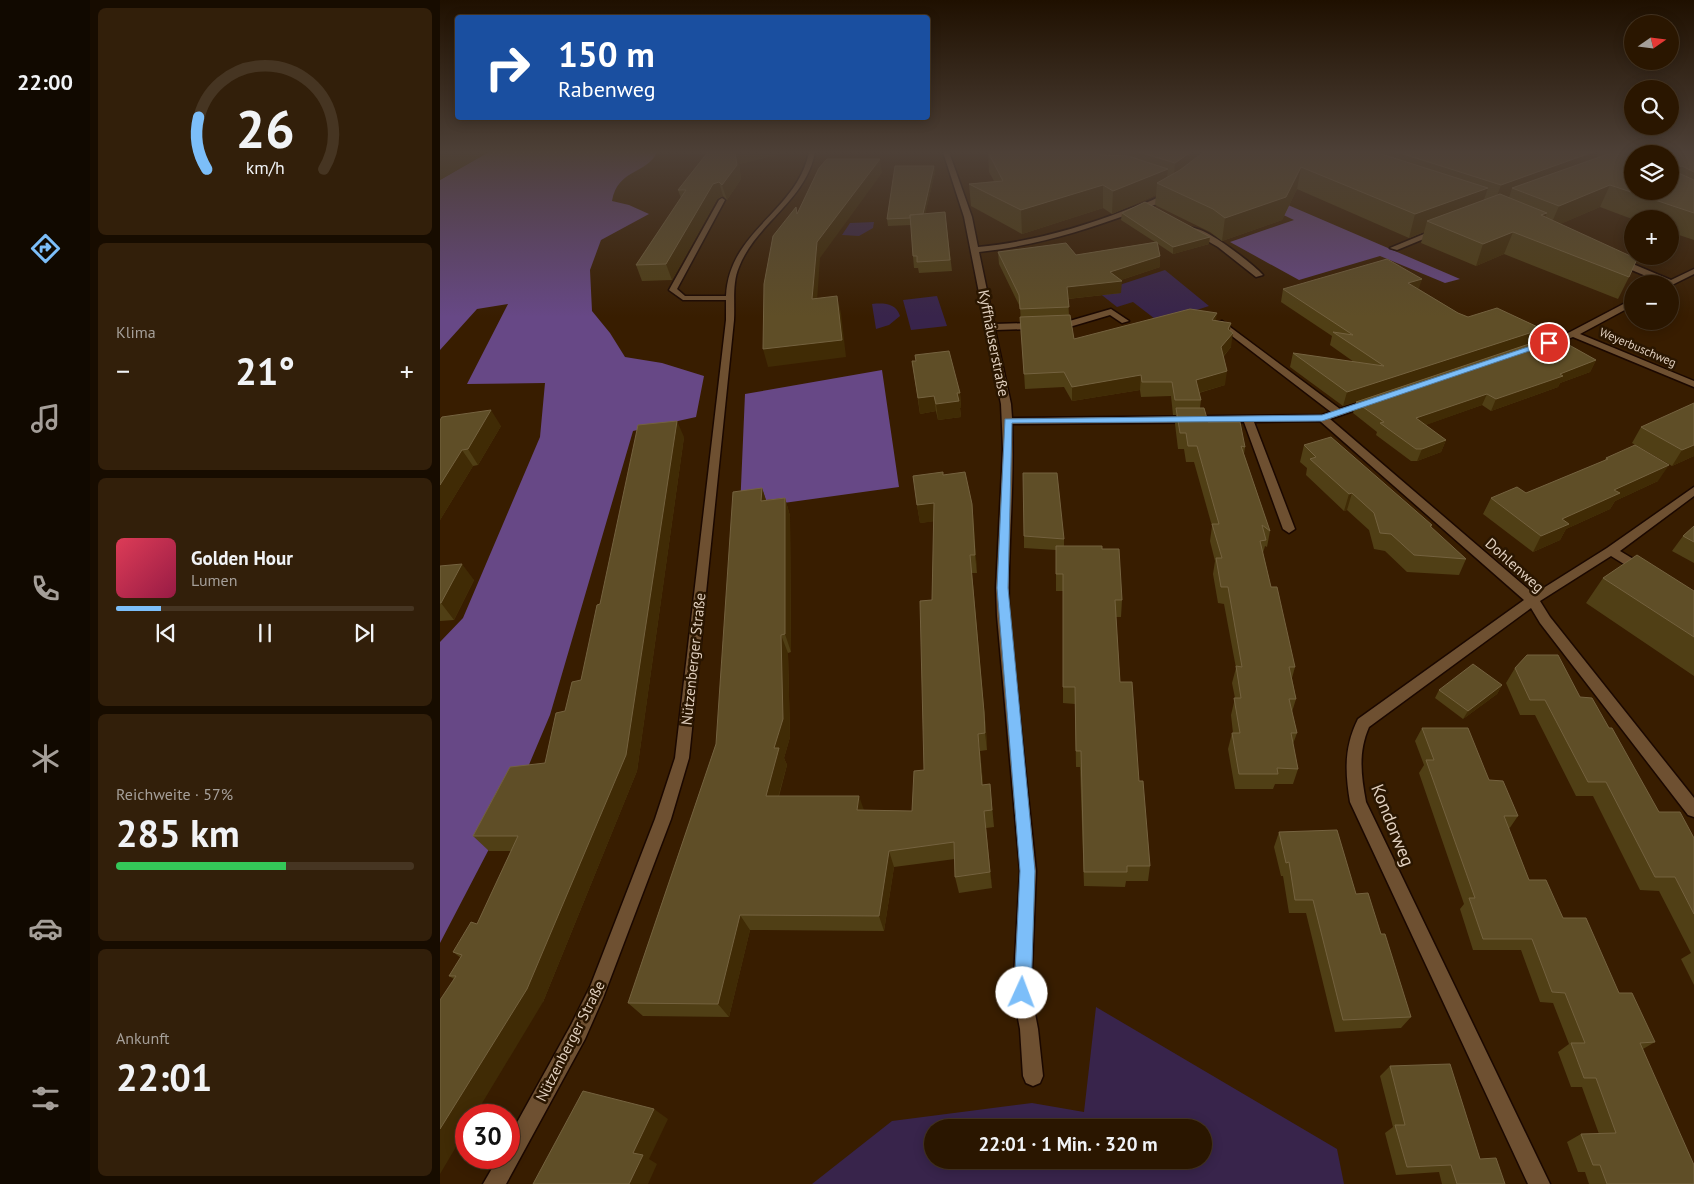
<!DOCTYPE html>
<html lang="de">
<meta charset="utf-8">
<style>
body{margin:0;font-family:"PT Sans",sans-serif;background:#321f0a;color:#f1f3f6;height:100vh;display:flex;flex-direction:column;font-size:19px;white-space:nowrap}
*{box-sizing:border-box;margin:0}
p{font-size:16px;color:#a59f99}
.icon{flex:none;width:28px;height:28px;fill:none;stroke:currentColor;stroke-width:2;stroke-linecap:round;stroke-linejoin:round}
.map{position:relative;flex:1;overflow:hidden}
.sheet{display:flex;flex-direction:column;gap:8px;padding:8px;background:#170c00;width:350px}
.sheet>*{flex:none}
.guide{position:absolute;left:15px;top:15px;width:475px;height:105px;border-radius:5px;box-shadow:0 2px 12px #0003,0 0 0 1px #463522;background:#1a4fa0;color:#fff;overflow:hidden}
.needle{width:32px;rotate:76deg}
.controls{position:absolute;left:1184px;top:15px;display:grid;gap:10px}
.controls a{display:grid;place-items:center;width:55px;height:55px;border-radius:50%;background:#2a1600;box-shadow:0 2px 12px #0003,0 0 0 1px #463522;font-size:25px}
.speed{position:absolute;left:15px;top:1104px;display:flex;gap:10px;font-size:25px;font-weight:700;text-align:center}
.speed>*{display:grid;place-content:center;width:65px;height:65px;border-radius:50%;background:#2a1600;box-shadow:0 2px 12px #0003,0 0 0 1px #463522;line-height:1}
.speed .limit{border:8px solid #d22;background:#fff;color:#111}
.pin{position:absolute;display:grid;place-items:center;width:42px;height:42px;color:#fff;margin:-21px;border:2px solid #fff;border-radius:50%;box-shadow:0 1px 5px #0007}
.me{position:absolute;width:55px;margin:-28px;rotate:2deg;stroke-linejoin:round;filter:drop-shadow(0 0 4px #0008)}
.turn{display:flex;align-items:center;gap:18px;height:105px;padding:0 20px;font-size:22px}
.turn .icon{width:65px;height:65px;stroke-width:2.5}
.turn b{display:block;font-size:35px;line-height:42px}
.big{font-size:38px;font-weight:800;line-height:1.1}
.sheet .widget{flex:1;display:flex;flex-direction:column;justify-content:center;gap:8px;min-width:0;padding:0 18px;border-radius:8px;background:#321f0a}
.sheet .dial{align-items:center;gap:0}
.dial svg{height:130px;overflow:visible;fill:none;stroke:#463522;stroke-width:7;stroke-linecap:round;text-anchor:middle}
.dial text{fill:#f1f3f6;stroke:none}
.song{display:flex;align-items:center;gap:15px}
.cover{width:60px;height:60px;border-radius:8px;background:linear-gradient(135deg,hsl(350 70% 55%),hsl(340 70% 35%))}
.played{height:5px;border-radius:2px;background:linear-gradient(90deg,#7cbef9 15%,#463522 15%)}
.keys{display:flex;justify-content:space-around;direction:ltr}
.heat{display:flex;justify-content:space-between;align-items:center;font-size:28px;direction:ltr}
.charge{height:8px;border-radius:4px;background:linear-gradient(90deg,#34c759 57%,#463522 0)}
.trip{position:absolute;left:484px;top:1119px;width:288px;height:50px;border-radius:25px;background:#2a1600;box-shadow:0 2px 12px #0003,0 0 0 1px #463522;font-weight:800;line-height:50px;text-align:center}
main{display:flex;flex:1;min-height:0}
.tabs{display:flex;flex-direction:column;width:90px;justify-content:space-around;align-items:center;background:#110900;color:#a59f99}
.tabs .icon{width:35px;height:35px}
.tabs .selected{color:#7cbef9}
.tabs b{font-size:22px;color:#f1f3f6}
.map>svg:first-child{display:block}
.green{fill:#38244b;fill-rule:evenodd}
.forest{fill:#674886}
.lines{fill:none;stroke-linecap:round;stroke-linejoin:round}
.minor-casing{stroke:#1b0800;stroke-width:3}
.minor{fill:#6e5031;fill-rule:evenodd}
.wall{fill:#503f15;fill-rule:evenodd}
.shaded-wall{fill:#402b05}
.building{fill:#5f4e27;stroke:#74623f}
.route{fill:#7cbef9;stroke:#517ca2}
.labels{text-anchor:middle;dominant-baseline:central;stroke-width:5;stroke-linejoin:round;paint-order:stroke}
.far-street-label{font-size:12px;fill:#e0cfbe;stroke:#2a1600}
.street-label{font-size:15px;fill:#e0cfbe;stroke:#2a1600}
.near-street-label{font-size:18px;fill:#e0cfbe;stroke:#2a1600}
</style>
<main>
<nav class="tabs">
<b>22:00</b>
<svg class="icon selected" aria-label="directions" viewBox="0 0 24 24"><path d="M12 3l9 9-9 9-9-9zM9 14v-3h6M13 9l2 2-2 2"/></svg>
<svg class="icon" aria-label="music" viewBox="0 0 24 24"><path d="M9 18V5l10-2v13"/><circle cx="6" cy="18" r="3"/><circle cx="16" cy="16" r="3"/></svg>
<svg class="icon" aria-label="phone" viewBox="0 0 24 24"><path d="M5 4h4l2 5-3 2q2 4 5 5l2-3 5 2v4C11 20 4 13 5 4z"/></svg>
<svg class="icon" aria-label="climate" viewBox="0 0 24 24"><path d="M12 3v18M4 7l16 10M4 17L20 7"/></svg>
<svg class="icon" aria-label="car" viewBox="0 0 24 24"><path d="M5 17H2v-5l4-1 3-4h7l3 4 3 1v5h-3M9 17h6M6 11h13"/><circle cx="7" cy="17" r="2"/><circle cx="17" cy="17" r="2"/></svg>
<svg class="icon" aria-label="filters" viewBox="0 0 24 24"><path d="M4 7h16M4 17h16"/><circle cx="9" cy="7" r="2"/><circle cx="15" cy="17" r="2"/></svg>
</nav>
<section class="sheet">
<div class="widget dial"><svg viewBox="0 0 100 80">
<path d="M14 69A42 42 0 1 1 86 69"/>
<path d="M14 69A42 42 0 0 1 9 37" stroke="#7cbef9"/>
<text x="50" y="56" font-size="32" font-weight="700">26</text>
<text x="50" y="72" font-size="11">km/h</text>
</svg></div>
<div class="widget"><p>Klima</p>
<div class="heat"><a>−</a><b class="big">21°</b><a>+</a></div>
</div>
<div class="widget">
<div class="song"><i class="cover"></i><div><b>Golden Hour</b><p>Lumen</p></div></div>
<div class="played"></div>
<div class="keys"><svg class="icon" aria-label="previous" viewBox="0 0 24 24"><path d="M18 5L8 12l10 7zM5 5v14"/></svg><svg class="icon" aria-label="pause" viewBox="0 0 24 24"><path d="M8 5v14M16 5v14"/></svg><svg class="icon" aria-label="next" viewBox="0 0 24 24"><path d="M6 5l10 7-10 7zM19 5v14"/></svg></div>
</div>
<div class="widget"><p>Reichweite · 57%</p><b class="big">285 km</b><div class="charge"></div></div>
<div class="widget"><p>Ankunft</p><b class="big">22:01</b></div>
</section>
<div class="map">
<svg width="1254" height="1184" viewBox="0 0 1254 1184">
<rect width="100%" height="100%" fill="#381d00"/>
<!-- green -->
<path class="green" d="M434,222l-1,6 -14,8 -17,-1 8,-12z
M725,270l44,36 -50,16 -26,-20 -16,5 -19,-15z
M497,296l10,30 -36,4 -8,-30z
M432,304c12,-1 24,-1 28,12l-11,9 -13,4z
M656,1007l241,142 7,35h-532l80,-63 140,-18 52,9zM492,1128h270v32h-270z"/>
<!-- forest -->
<path class="forest" d="M49,152h168c-9,22 -39,16 -45,49l17,4 20,9 -48,26 -11,30 2,41 18,22 15,24 37,6 42,13 -8,41 -63,14 -83,284 -38,90 -72,138v-301l23,-24 77,-181 5,-54 -78,1 41,-80 -31,5 -37,41v-170z
M848,205l172,74 -15,4 -65,-27 -81,24 -69,-38 64,-22 -21,-10z
M442,370l17,117 -159,22 5,-115z"/>
<g class="lines">
<!-- minor casing -->
<g class="minor-casing">
<path id="minor" d="M369,152h6c-9,49 -59,71 -76,115 -7,16 -4,36 -5,53l-45,438 -18,61 -68,179 -18,41 -79,145h-23l15,-26h11v-21l62,-112 19,-38 65,-168 20,-61 51,-438v-20h-43l-14,-10 50,-90 3,-2 3,2 -48,89 8,7h41c3,-66 71,-84 83,-144z
M503,152h6l23,65 6,30c52,-5 99,-18 148,-37 14,-5 29,-10 42,-18l5,1c-11,11 -27,15 -41,20 -52,19 -98,33 -153,39l15,72 72,-2 45,-13 18,12 -7,2 -12,-8 -44,13 -71,2 16,74 1,14 310,-3 9,-3 -116,-89 7,-2 118,88 27,-9h6v4l-43,15 204,175 73,-46 87,-61v9l-74,55 25,15 2,3 -2,3h-8l-26,-16 -71,45 10,16 144,181v19l-6,-2 -148,-192 -9,-15 -162,119c-11,25 -8,48 -3,75l184,382h-22l-178,-382c-5,-30 -6,-55 8,-83l166,-119 -204,-179 -66,1 41,107 -6,4 -6,-4 -39,-107 -232,2c3,64 -5,128 -3,192l27,255 -5,122 7,36 5,47 -3,7 -7,3 -7,-3 -3,-7 -3,-47 -7,-36 7,-122 -23,-255 -1,-28 7,-139 -2,-45 -37,-187z
M752,228c14,-1 61,36 71,47l-7,2 -38,-30 -26,-15z
M996,229l7,2 -46,19 -7,-2z
M1175,259h6l50,21 23,-11v5l-24,12v-2h-5l-50,-21z
M1189,301h3v5l-52,28 114,47v6l-121,-50 -30,11 -4,-3 31,-13z"/>
</g>
<!-- minor -->
<use href="#minor" class="minor"/>
</g>
<!-- wall -->
<path class="wall" d="M244,152h106l-51,12 2,15 -14,21 -4,-4 -6,3 -45,81 -30,1 -6,-16 45,-67 -3,-8 29,-37 -22,2z
M548,152h706v88l-24,-8v-13h-38l-32,-12 -40,17 69,53 -11,22 -114,-45 -28,12 -55,-23 3,-11 -15,6 -112,-49 -15,31 -60,21 -12,-9 -55,-27 1,-10 -44,19 -9,-6 -81,26 -51,-28 -2,-22 25,-3 -5,-9zM1192,154h38l-38,37z
M494,166l1,6 -10,42 20,-2 7,59 -33,2 -1,-5h-4l-1,-12 -2,-31 -23,1 -1,-7z
M682,213l87,31 -36,10 -15,-10 2,12v11l-39,13v13l-53,6 1,16 5,24 142,-18 14,9 1,17 -7,9 1,29 -26,8 2,7 -1,8 8,14 37,25 -1,7 26,77 -3,16 -2,-1 -2,7 8,34 24,80 -3,11 4,21 -4,13 5,21 -4,11 5,25 -5,15h-18l-2,5h-38l-7,-40 4,-16h1l-2,-18 4,-17 -3,-15 4,-15 -12,-64 -6,-1 -5,-29 2,-13 -5,-20 2,-15 -18,-64h-8l-2,-13h-6l-3,-25 1,-9h-3l-2,-19 -30,1 -1,-7 -68,11 -8,-14 -39,2 -5,-82 -21,-43 -1,-12 78,3 79,-13 -34,-22z
M843,289h136l39,24 10,4 74,12 -5,12 59,19 -6,12 -30,11 -2,4 -67,24 -9,-6 -57,20 21,15 -5,12 -24,9h-6l-35,-26 1,-3 -24,-19 3,-11 -13,4 -53,-39 3,-14 61,9 -24,-17 2,-9 -51,-34z
M472,361l48,32 1,15h-1l1,9 -23,3 -2,-9 -16,3z
M0,420l61,6 -23,39 -5,1 -33,54z
M1201,427l53,29 -22,10 -40,-23z
M244,437l-47,334 -94,231 -89,-23 -5,-3 12,-18 -8,-6 24,-28 34,-73h-22l-16,-15 72,-73 20,-52 16,-31 19,-76z
M864,445l128,80 -1,3 35,31 -7,16 -52,-3 -22,-21 -11,-2 -5,-19 -22,-20 -3,1 -38,-36 1,-7 -7,-6z
M1166,458l52,23 -43,20 -5,8 -44,20 -6,11 -27,12 -50,-38 8,-16 35,-5 78,-32z
M504,475l28,29 5,69h-5l14,157 1,20 -7,1 3,34 7,-1 4,43 -8,1 6,60 -33,5 -4,-16v-18l-61,8 -10,64 -134,-1 -21,87 -86,-1 -15,-13 88,-259 46,-256 4,12 19,-2 5,18 1,136 -3,1 2,84 -6,21 3,7 -8,31 85,14 48,1 12,-41 8,-170 2,-79 -14,2 -3,-18z
M1254,526v37l-22,-12 11,-15z
M584,536l40,3v7l38,3 20,51 -1,17h-5l4,65 19,99 11,85 -2,15h-22l-1,6 -41,-1 -4,-119h-4l-1,-63 -12,-1v-112h-7v-41l-32,-2z
M0,566l34,14 -20,40 -14,1z
M1163,578l91,13v85l-108,-73z
M1075,668l65,29 29,31 50,84 35,26v147l-13,-26 10,-6 -32,-62 -19,-1 -47,-94h-17l-41,-81h-15l-14,-32z
M1062,685l-5,9 -34,25 -28,-21 4,-8z
M982,728l67,52 29,36 -9,13 20,51 34,38 92,124 -12,7 51,135h-105l-4,-12h-7l-11,-30 14,-8h18l-17,-47h-11l-13,-35 11,-8 -16,-41 -13,-1 -19,-52h-48l-13,-41 4,-5 -45,-131 5,-8 -9,-24z
M839,832l77,62 25,40 30,83 -10,11 -66,4 -29,-119h-17l-6,-37h-2l-7,-29z
M950,1066l90,93 25,25h-63l-3,-12 -43,3 -11,-42 8,-6 -13,-51z"/>
<!-- shaded-wall -->
<path class="shaded-wall" d="M0,152h48l-48,28z
M244,152h36l-35,3z
M295,152h55l-51,12 2,15 -14,21 -5,-15z
M751,152h35l-53,33 2,-22z
M1153,152h6l-8,18 -79,18 -4,13 -15,6 8,-22z
M440,159l2,14 -62,85 -4,58 -4,-17 5,-57z
M494,166l1,6 -12,52 -1,-7z
M1242,166l-11,22 2,-20z
M861,167l-4,22 -15,31 -60,21 3,-23z
M728,169l-2,18 -9,-4 -1,12 -44,19 1,-23z
M279,182l4,14 -6,3 -45,81 -6,-16 47,-80z
M663,185v23l-81,26 -1,-24z
M1170,185l-10,22 -51,22 10,-23z
M1048,188l-8,23 -53,10 -3,11 -15,6 6,-24z
M1107,213l-9,21 3,-19z
M1073,232l-9,22 -28,12 7,-22z
M770,237l-1,7 -36,10v-7z
M720,256v11l-42,14h4l-1,12 -54,6v-12l43,-15z
M982,279l-4,12 -10,-8z
M397,296l4,17 5,44 -78,10 -5,-18z
M777,313l-2,14 -3,-7z
M791,323l-2,14 4,-4 -2,14 -12,14 2,-14z
M1102,329l-6,14 -193,63 4,-14z
M1156,360l-6,12 -30,11 -2,4 -67,24 5,-12 64,-25z
M787,371l-2,14 -31,9 2,-14z
M701,375l-1,15 -68,11v-14z
M517,393h3l1,15h-1l1,9 -23,3 -2,-16z
M1047,394l-5,11 -70,25 4,-12z
M494,396l2,15 -16,3 -2,-16z
M51,410l10,16 -23,39 -10,-16z
M237,421l7,16 -47,334 -94,231 -68,113h-9v15l-26,44v-45z
M1006,440l-5,12 -24,9 5,-12z
M1254,443v13l-22,10 10,-16z
M22,450l11,16 -33,54v-35z
M1229,465l-11,16 -43,20 -5,8 -44,20 -6,11 -27,12 8,-16 21,-17 52,-29z
M322,488l6,18 -7,-5z
M912,493l-5,17 -3,1 5,-17z
M345,498l5,18 1,136 -6,-18z
M494,503l3,18 -17,2 -3,-18z
M532,504l2,19 3,50 -2,-18z
M530,555l16,175 1,20 -2,-17z
M22,564l12,16 -20,40 -13,-17z
M341,635l7,18 2,84 -6,21 3,7 -13,47 -8,-16 8,-48z
M1062,685l-5,9 -34,25 5,-8z
M538,734l2,17 5,51 -3,-17z
M419,796l6,17 -8,-3z
M544,811l2,17 6,60 -2,-16z
M449,851l5,16 -10,64 -5,-15z
M300,915l10,15 -21,87 -11,-13z
M214,1109l14,10 -19,40 8,5 -9,20h-19l4,-31z"/>
<!-- building -->
<path class="building" d="M268,152h27l2,13 -15,20 -3,-3 -6,2 -47,80 -30,1 50,-75h-8z
M548,152h109l4,3 27,1 40,13 -55,22 -10,-6 -82,25 -52,-26 34,-3z
M699,152h52l-16,11z
M764,152h171l113,36 -73,26 -114,-47 -15,30 -61,21 -12,-9 -56,-26 23,-13z
M957,152h196l-92,33z
M1196,152h58v20l-12,-6 -9,2 1,3 20,9v33l-84,-28 -51,21 -47,-18 96,-34 7,-1 17,5v33h38v-37h-28z
M387,159h53l-63,83 -5,57 25,-3 5,44 -79,9 1,-65 9,-48 23,-29 1,7 22,-46z
M455,166h39l-11,48 -13,1v3l-23,1z
M1060,194l47,19 -6,2 96,44 -8,18 -116,-45 -30,12 -56,-23z
M705,202l65,35 -37,10 -51,-34z
M505,212l5,48 -33,2v-6h-4l-3,-41z
M717,242l3,14 -50,16 12,9 -55,6 2,20 -49,2 -1,-14 -21,-43 68,-9 10,12z
M947,259l35,20 -14,4 50,30 10,4 29,-9 45,21 -195,63 -54,-39 91,13 -51,-34 20,3 -70,-46z
M750,309l27,4 -5,7 19,3 -3,6 5,4 -12,14 6,24 -31,9 5,20h-26l-3,-18h-30l-1,-7 -69,12 -8,-15 -40,2 -4,-57 50,-2 4,24z
M1113,336l43,24 -36,14 3,2 -67,23 -9,-5 -71,24 30,22 -24,9h-6l-36,-26 4,-1 -28,-20z
M509,351l11,42h-3l2,8 -23,3 -2,-8 -16,2 -6,-37h4l-1,-6z
M1254,403v42l-12,5 -41,-23z
M736,408h28l4,14h32l5,25 -4,-1 29,85 -8,-6 4,15 -6,1 11,46h6l18,80h-6l7,32h-7l8,34h-6l7,36 -21,-1 1,6h-39l-7,-41h8l-6,-35h7l-5,-32 6,1 -14,-80h-7l-5,-29h6l-10,-34h7l-22,-78h-9l-2,-13h-6z
M51,410l-23,39 -6,1 -22,35v-65l2,-3z
M237,421l-51,334 -99,234 -87,140v-129l16,-24h-7l13,-21 -9,-3 18,-30 6,2 41,-88h-45l37,-69 35,-4 11,-50 9,-2 7,-29 9,-2 16,-75 3,-1 38,-179z
M891,437l101,88 -2,1 36,33 -52,-4 -23,-21 -11,-1 -6,-20 -22,-20 -3,1 -39,-35 6,-2 -12,-12z
M1195,445l34,20 -55,25 6,3 -58,26 7,5 -28,12 -50,-38 26,-11 9,6 82,-34 -2,-1z
M503,472v3l22,-3 7,32 3,51h-5l14,157 1,21 -7,1 4,51 8,-1 2,26 -8,1 6,61 -35,5 -1,-35 -65,9 -10,65 -139,-1 -22,89 -90,-1 88,-259 17,-252 29,-4 -1,13 24,-3v136l-4,1 2,84 -9,29h5l-13,48h93l-2,14 55,1 2,-40 10,-1 -4,-169 12,-1 2,-97 -17,2 -4,-29z
M583,473h34l7,66 -40,-3z
M1254,526v16l-11,-6z
M616,546h46v3h17l3,51h-7l5,82h12l7,99h4l7,85h-23v6h-43l-3,-121h-5l-1,-64h-12v-113h-7z
M1197,555l57,36v46l-91,-59z
M22,564l-21,39h-1v-37z
M1087,655h31l22,42 12,1 17,30h3l47,84h21l14,26v76l-19,-37h-20l-49,-95h-18l-43,-82h-15l-15,-32z
M1033,664l29,21 -34,26 -29,-21z
M982,728h46l21,52 14,1 15,35h-14l25,64h17l17,38h23l33,75h13l23,49 -15,1 54,122v19h-87l-7,-19h-7l-12,-31 35,-1 -20,-55h-12l-13,-35h14l-20,-50 -13,-1 -20,-53h-49l-14,-41h6l-49,-138h8z
M897,830l19,64 12,-1 13,41h4l26,83 -68,3 -30,-120h-18l-6,-38 -3,1 -7,-31z
M1010,1064l30,95 16,-1 9,26h-48l-6,-19 -44,2 -12,-42h10l-15,-59z
M143,1091l71,18 -21,44 10,2 -14,29h-96z"/>
<!-- sky -->
<linearGradient id="sky" x2="0" y2="1"><stop stop-color="#1f1000"/><stop offset="0.48" stop-color="#4d4037"/><stop offset="1" stop-color="#4d4037" stop-opacity="0"/></linearGradient>
<rect width="1254" height="317" fill="url(#sky)"/>
<!-- route -->
<path class="route" d="M1106,341l7,2 -231,78 -310,2 -4,165 27,283 -4,122 -3,6 -6,2 -5,-2 -3,-6 6,-122 -23,-283 8,-169 317,-4z"/>
<g class="labels">
<!-- far-street labels -->
<g class="far-street-label">
<text transform="translate(1198 347) rotate(23)">Weyerbuschweg</text>
</g>
<!-- street labels -->
<g class="street-label">
<text transform="translate(554 343) rotate(79)">Kyffhäuserstraße</text>
<text transform="translate(1075 565) rotate(42)">Dohlenweg</text>
<text transform="translate(253 659) rotate(-84)">Nützenberger Straße</text>
<text transform="translate(130 1041) rotate(-63)">Nützenberger Straße</text>
</g>
<!-- near-street labels -->
<g class="near-street-label">
<text transform="translate(953 825) rotate(68)">Kondorweg</text>
</g>
</g>
</svg>
<div class="controls">
<a><svg class="needle" viewBox="-14 -14 28 28"><path d="M0-13l5 13h-10z" fill="#e53935"/><path d="M0 13l5-13h-10z" fill="#a59f99"/></svg></a>
<a><svg class="icon" aria-label="search" viewBox="0 0 24 24"><circle cx="10" cy="10" r="6"/><path d="M15 15l6 6"/></svg></a>
<a><svg class="icon" aria-label="layers" viewBox="0 0 24 24"><path d="M12 4l9 5-9 5-9-5zM3 14l9 5 9-5"/></svg></a>
<a>+</a>
<a>−</a>
</div>
<div class="speed"><div class="limit">30</div></div>
<div class="pin" style="left:1109px;top:343px;background:#d93025"><svg class="icon" aria-label="arrive" viewBox="0 0 24 24"><path d="M6 21V4h12l-3 4 3 4H6"/></svg></div>
<svg class="me" style="left:582px;top:993px" viewBox="-20 -20 40 40"><circle r="19" fill="#fff"/><path d="M0-13L10 11 0 6-10 11z" fill="#7cbef9"/></svg>
<div class="trip">22:01 · 1 Min. · 320 m</div>
<div class="guide">
<div class="turn"><svg class="icon" aria-label="right" viewBox="0 0 24 24"><path d="M7 20v-9h11M14 6l5 5-5 5"/></svg><div><b>150 m</b>Rabenweg</div></div>
</div>
</div>
</main>
